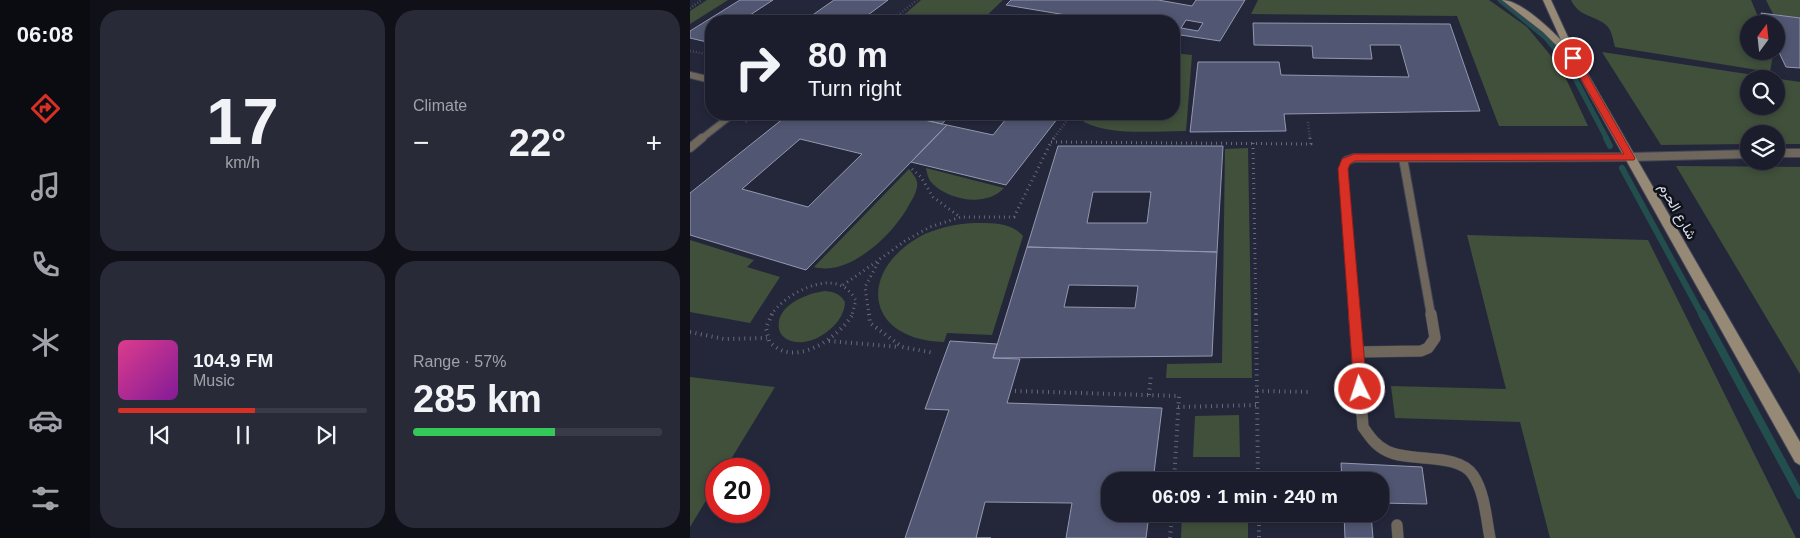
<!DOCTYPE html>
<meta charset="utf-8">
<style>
body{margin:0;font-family:Arial,Vazirmatn,sans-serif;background:#282a38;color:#f1f3f6;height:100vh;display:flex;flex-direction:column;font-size:19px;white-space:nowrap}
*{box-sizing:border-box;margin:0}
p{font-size:16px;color:#a0a2a9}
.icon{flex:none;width:28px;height:28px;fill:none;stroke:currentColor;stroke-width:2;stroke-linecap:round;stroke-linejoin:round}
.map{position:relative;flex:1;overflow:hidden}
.drawer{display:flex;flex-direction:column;gap:10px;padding:10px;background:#0f1018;width:600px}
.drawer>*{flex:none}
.hud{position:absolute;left:15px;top:15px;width:475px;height:105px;border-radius:20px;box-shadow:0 2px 8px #0003,0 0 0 1px #393b48;background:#1b1d2c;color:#f1f3f6;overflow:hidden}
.needle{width:32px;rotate:15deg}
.controls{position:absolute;left:1050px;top:15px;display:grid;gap:10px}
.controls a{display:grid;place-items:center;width:45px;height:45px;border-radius:50%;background:#1b1d2c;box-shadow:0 2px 8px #0003,0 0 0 1px #393b48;font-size:25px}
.speed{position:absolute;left:15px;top:458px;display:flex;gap:10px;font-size:25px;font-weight:700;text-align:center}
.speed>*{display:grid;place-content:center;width:65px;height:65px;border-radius:50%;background:#1b1d2c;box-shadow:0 2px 8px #0003,0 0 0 1px #393b48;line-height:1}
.speed .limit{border:8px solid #d22;background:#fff;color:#111}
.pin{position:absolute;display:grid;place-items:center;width:42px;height:42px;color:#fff;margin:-21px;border:2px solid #fff;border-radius:50%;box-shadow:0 1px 5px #0007}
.me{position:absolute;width:55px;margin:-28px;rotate:356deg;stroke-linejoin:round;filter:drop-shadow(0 0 4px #0008)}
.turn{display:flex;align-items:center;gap:18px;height:105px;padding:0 20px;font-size:22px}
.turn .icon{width:65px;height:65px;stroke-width:2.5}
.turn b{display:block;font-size:35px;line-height:42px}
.big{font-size:38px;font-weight:800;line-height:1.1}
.drawer .card{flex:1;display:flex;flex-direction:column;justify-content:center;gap:8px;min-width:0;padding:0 18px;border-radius:20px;background:#282a38}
.drawer .dial{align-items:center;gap:0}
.dial b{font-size:65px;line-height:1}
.song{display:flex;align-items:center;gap:15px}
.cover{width:60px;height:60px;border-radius:8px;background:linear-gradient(135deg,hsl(330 70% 55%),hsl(290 70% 35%))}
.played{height:5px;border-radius:2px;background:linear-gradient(90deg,#d93025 55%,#393b48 55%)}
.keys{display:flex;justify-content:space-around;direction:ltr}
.heat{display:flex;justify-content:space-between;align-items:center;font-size:28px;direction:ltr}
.charge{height:8px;border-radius:4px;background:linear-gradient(90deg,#34c759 57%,#393b48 0)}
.drawer .tiles{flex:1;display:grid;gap:10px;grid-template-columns:repeat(2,1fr)}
.trip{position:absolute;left:411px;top:472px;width:288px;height:50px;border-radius:20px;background:#1b1d2c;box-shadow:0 2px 8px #0003,0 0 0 1px #393b48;font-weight:800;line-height:50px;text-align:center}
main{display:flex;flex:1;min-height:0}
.menu{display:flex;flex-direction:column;width:90px;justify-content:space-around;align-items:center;background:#0b0c12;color:#a0a2a9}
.menu .icon{width:35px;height:35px}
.menu .on{color:#d93025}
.menu b{font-size:22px;color:#f1f3f6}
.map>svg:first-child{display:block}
.green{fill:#40503b;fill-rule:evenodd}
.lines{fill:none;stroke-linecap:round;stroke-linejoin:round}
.stream-far2{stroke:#234e4e;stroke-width:5}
.stream-far1{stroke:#234e4e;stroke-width:6}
.stream{stroke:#234e4e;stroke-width:8}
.building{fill:#515672;stroke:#9398b0;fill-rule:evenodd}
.lane-far2-casing{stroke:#424557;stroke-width:8}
.lane-far1-casing{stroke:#424557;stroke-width:10}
.lane-casing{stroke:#424557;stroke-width:12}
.secondary-casing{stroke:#424557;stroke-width:2}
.path-far2{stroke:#676a7b;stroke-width:2.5;stroke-dasharray:0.5 2.5;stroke-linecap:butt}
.path-far1{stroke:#676a7b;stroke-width:3;stroke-dasharray:1 4;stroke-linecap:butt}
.path{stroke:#676a7b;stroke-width:4;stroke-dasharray:1 4.5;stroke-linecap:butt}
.lane-far2{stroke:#6f675b;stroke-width:6}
.lane-far1{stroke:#6f675b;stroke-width:8}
.lane{stroke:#6f675b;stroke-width:11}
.secondary{fill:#968a76;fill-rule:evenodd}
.route{fill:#d93025;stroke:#8d1f18}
.labels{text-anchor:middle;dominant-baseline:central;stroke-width:5;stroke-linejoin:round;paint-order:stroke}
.street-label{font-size:14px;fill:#e0e3f0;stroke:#0f1119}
</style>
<main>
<nav class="menu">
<b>06:08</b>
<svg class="icon on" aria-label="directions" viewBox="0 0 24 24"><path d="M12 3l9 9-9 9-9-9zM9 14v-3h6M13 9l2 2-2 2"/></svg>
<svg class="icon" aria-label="music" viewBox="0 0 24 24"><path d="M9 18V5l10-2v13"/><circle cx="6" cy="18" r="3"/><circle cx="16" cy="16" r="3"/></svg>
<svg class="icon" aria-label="phone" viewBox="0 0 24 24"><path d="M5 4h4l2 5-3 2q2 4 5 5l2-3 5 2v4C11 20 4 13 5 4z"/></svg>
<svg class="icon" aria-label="climate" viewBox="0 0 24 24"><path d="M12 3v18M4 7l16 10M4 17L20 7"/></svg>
<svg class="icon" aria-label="car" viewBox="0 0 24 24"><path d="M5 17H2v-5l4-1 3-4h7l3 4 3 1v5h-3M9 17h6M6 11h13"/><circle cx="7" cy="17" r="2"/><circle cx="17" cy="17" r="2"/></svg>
<svg class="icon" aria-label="filters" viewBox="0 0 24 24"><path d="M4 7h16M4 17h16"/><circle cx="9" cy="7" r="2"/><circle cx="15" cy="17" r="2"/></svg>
</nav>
<section class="drawer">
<div class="tiles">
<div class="card dial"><b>17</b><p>km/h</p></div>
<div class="card"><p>Climate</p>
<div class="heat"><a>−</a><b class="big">22°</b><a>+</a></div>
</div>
<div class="card">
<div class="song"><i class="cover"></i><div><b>104.9 FM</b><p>Music</p></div></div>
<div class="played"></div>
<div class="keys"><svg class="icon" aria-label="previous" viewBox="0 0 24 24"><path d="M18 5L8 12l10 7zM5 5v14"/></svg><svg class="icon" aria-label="pause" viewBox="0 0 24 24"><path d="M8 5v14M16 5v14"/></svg><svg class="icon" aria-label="next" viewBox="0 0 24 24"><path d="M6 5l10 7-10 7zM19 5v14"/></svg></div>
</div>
<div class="card"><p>Range · 57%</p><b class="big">285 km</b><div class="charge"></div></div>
</div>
</section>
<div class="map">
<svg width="1110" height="538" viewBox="0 0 1110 538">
<rect width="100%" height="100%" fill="#24273a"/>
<!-- green -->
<path class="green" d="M17,0h21l-38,24v-13z
M231,0h82l-22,21h-84z
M568,0h231l38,27 34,41 27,58h-89l-42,-110 -206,-2z
M881,0h180l10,24h-12v27h22l2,4 -3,17 -155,-25c-2,-7 -3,-17 -9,-22 -13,-11 -26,-7 -35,-25z
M1076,0h34v18l-27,-4z
M912,52l198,30v62h-24v-10h-27v10l-88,1zM1059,79h27v27h-27z
M484,53l18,2 -6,76c-30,0 -75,5 -102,-9l-2,-8h92z
M558,148l4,230h-86l1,-14 55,-1 3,-214z
M986,166l124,1v207z
M236,168l78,20c-17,19 -55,13 -72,-5 -4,-4 -5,-10 -6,-15z
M219,169c3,4 7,8 8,13 1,7 -3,15 -7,21 -15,30 -60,74 -96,64z
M284,223c17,0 37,-1 49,13l-31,99 -45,-2 -3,9c-77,-2 -88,-68 -25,-105 17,-9 36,-13 55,-14z
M777,235l181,5 148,298h-246l-30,-116 -125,-4 -4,-32 115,3z
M0,240l64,20 -7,7 33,10 -30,46 -60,-11z
M135,291c10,1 15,3 20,11 0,24 -38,51 -60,36 -3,-2 -5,-5 -6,-9 -4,-24 29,-36 46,-38z
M0,377l85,10 -50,82h-9v15l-26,43z
M549,415l1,42h-47l2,-41z
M492,514h66v24h-67z"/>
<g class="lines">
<!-- stream-far2 -->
<path class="stream-far2" d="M810,0l45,37 22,26 40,76"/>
<!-- stream-far1 -->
<path class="stream-far1" d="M916,138l4,8
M932,168l80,147"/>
<!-- stream -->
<path class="stream" d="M1012,314l98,181"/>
</g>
<!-- building -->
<path class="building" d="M50,0h33l-26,17 20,4h-56v22l-21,-5v-7z
M144,0h54l-28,21h-56z
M321,0h147l34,6 4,-6h49l-25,41 -46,-7v-13h-72l-96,-16zM496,20l17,3 -5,8 -17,-3z
M1071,13l39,5v50l-14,-1 -10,-21v-22h-10z
M563,23l197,1 30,87 -196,3 2,17 -96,1 8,-70h81l2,13 128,2 -9,-32h-30l2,14 -59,-1 -1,-12 -58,-1z
M99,114h109l49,11 -141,145 -116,-35v-42zM110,139l62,15 -54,53 -66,-18z
M208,114h53l-9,10z
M320,114h51l-55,71 -95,-23 36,-37 46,10z
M368,146h165l-6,106 -190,-5zM403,192h58l-4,31h-60z
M337,247l190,5 -5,104 -219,2zM379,285l69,1 -3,22 -71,-1z
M260,341l47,3 -4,14 27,1 -13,44 155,5 -9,73h-43v33h39l-3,24h-80l6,-35 -87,-1 -9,36h15h-86l44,-128 -24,-1z
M651,463l81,4 5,37 -47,-1v-22h-38z
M654,514h27l2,24h-28z"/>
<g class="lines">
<!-- lane-far2 casing -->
<g class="lane-far2-casing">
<path id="lane-far2" d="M0,75l21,5
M11,139l32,-25"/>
</g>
<!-- lane-far1 casing -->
<g class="lane-far1-casing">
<path id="lane-far1" d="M0,148l12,-10
M1086,153h24
M713,158l28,157
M664,315l-11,-146 3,-8 8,-3 276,-1 119,-3"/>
</g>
<!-- lane casing -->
<g class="lane-casing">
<path id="lane" d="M664,314l9,113c7,10 13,19 24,24 24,12 71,1 86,24 12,18 13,43 17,63
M667,352l64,-1 7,-3 7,-10 -4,-24
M707,525l1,13"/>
</g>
<!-- secondary casing -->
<g class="secondary-casing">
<path id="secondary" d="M812,0c18,0 46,27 59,40l-18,-40h8l22,48 -2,2 7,7 222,385v23l-5,-3 -226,-404 -26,-26z"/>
</g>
<!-- path-far2 -->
<path class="path-far2" d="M0,8l12,-8
M201,21l26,-21
M306,21h10
M0,51l21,4
M56,122l11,-8
M618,122l2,17
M363,139l19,-25"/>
<!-- path-far1 -->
<path class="path-far1" d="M364,138l-3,4 260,2 -1,-6
M563,143l3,172
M222,169l9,8 12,20 27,20
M153,285l36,-25
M81,315c13,-20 57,-45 78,-24 3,2 5,7 7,9l-4,15
M179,315l-4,-28 15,-28 25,-18 25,-14 31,-10h53l37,-75"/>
<!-- path -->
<path class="path" d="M82,314l-6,14 3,13c25,29 69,-3 84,-27
M179,314l1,9 32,24 32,6
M566,314l2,167
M0,332l34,7 43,-1
M139,341l71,6
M325,391l164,5 -5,85 84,-2
M567,391l52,1
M459,395l2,-21
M488,407l79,-2
M569,514v24
M480,538l2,-24"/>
<!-- lane-far2 -->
<use href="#lane-far2" class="lane-far2"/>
<!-- lane-far1 -->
<use href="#lane-far1" class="lane-far1"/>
<!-- lane -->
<use href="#lane" class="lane"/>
<!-- secondary -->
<use href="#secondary" class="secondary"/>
</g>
<!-- route -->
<path class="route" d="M883,55l5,3 57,100 -1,2 -279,1 -5,3 -2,5 19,220 -2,5 -5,1 -4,-1 -2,-5 -16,-220 4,-10 12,-5h270l-55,-96z"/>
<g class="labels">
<!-- street labels -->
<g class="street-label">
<text transform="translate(988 211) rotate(61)">شارع الحرم</text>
</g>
</g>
</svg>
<div class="controls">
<a><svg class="needle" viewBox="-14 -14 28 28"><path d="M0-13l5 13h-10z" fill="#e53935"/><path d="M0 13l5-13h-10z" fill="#a0a2a9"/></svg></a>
<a><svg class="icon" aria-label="search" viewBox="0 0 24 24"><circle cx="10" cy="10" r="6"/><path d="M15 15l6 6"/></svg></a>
<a><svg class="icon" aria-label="layers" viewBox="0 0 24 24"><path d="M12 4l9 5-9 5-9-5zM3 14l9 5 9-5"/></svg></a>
</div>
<div class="speed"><div class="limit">20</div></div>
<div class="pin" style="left:883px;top:58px;background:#d93025"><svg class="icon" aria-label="arrive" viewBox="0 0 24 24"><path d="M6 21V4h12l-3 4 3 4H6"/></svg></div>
<svg class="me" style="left:670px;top:389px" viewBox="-20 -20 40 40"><circle r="17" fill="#d93025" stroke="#fff" stroke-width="3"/><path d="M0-11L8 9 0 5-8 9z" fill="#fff"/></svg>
<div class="trip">06:09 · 1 min · 240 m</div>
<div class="hud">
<div class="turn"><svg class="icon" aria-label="right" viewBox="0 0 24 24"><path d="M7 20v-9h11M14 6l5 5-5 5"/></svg><div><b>80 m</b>Turn right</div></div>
</div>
</div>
</main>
